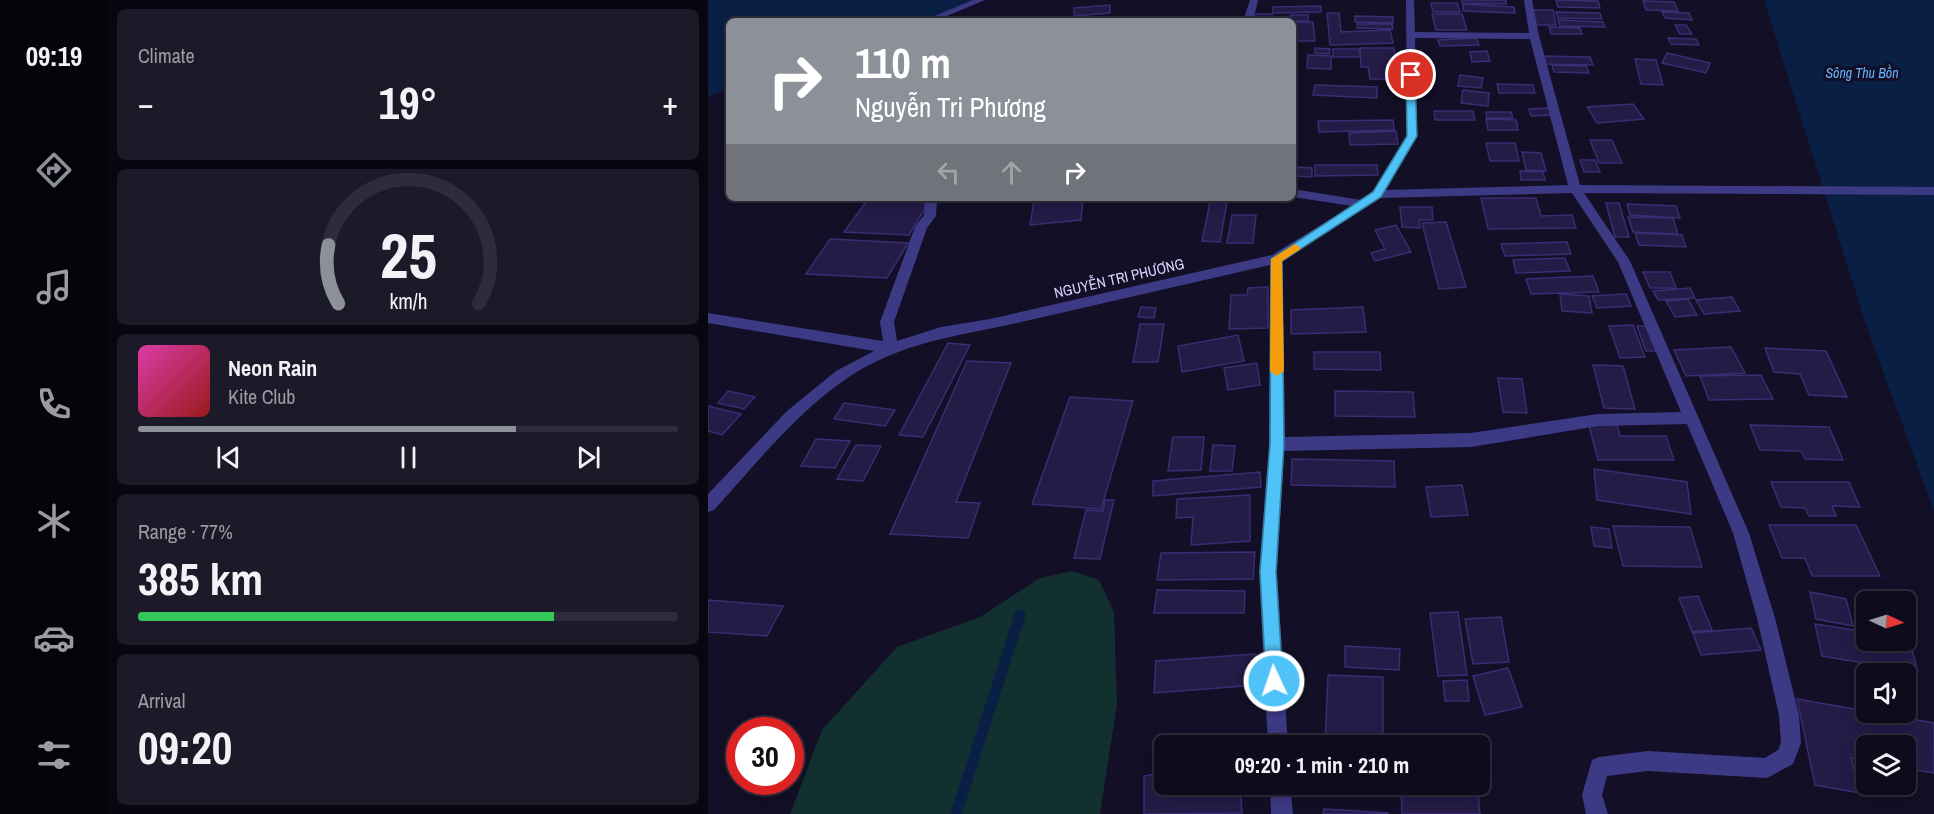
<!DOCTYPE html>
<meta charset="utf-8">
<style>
body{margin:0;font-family:"Archivo Narrow",sans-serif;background:#1c1929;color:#f1f3f6;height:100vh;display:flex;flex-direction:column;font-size:22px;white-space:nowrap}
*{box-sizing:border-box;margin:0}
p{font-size:20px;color:#9b9ba3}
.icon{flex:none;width:33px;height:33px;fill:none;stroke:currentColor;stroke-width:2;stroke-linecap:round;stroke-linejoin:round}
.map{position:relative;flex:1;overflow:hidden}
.drawer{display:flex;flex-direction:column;gap:9px;padding:9px;background:#08060f;width:600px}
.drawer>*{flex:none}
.guide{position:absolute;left:18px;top:18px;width:570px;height:183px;border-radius:9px;box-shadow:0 3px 15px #0003,0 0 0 2px #2e2b3b;background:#8c9099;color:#fff;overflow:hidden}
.needle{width:39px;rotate:94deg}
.controls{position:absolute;left:1148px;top:591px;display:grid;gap:12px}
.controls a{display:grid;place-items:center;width:60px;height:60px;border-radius:9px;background:#0e0b1c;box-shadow:0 3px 15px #0003,0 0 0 2px #2e2b3b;font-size:30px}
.speed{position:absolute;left:18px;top:717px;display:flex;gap:12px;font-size:30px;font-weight:700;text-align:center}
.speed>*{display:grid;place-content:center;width:78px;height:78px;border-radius:50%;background:#0e0b1c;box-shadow:0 3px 15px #0003,0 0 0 2px #2e2b3b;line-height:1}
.speed .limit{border:9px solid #d22;background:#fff;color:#111}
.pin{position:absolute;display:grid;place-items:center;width:51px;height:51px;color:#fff;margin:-26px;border:3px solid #fff;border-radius:50%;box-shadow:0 2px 6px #0007}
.me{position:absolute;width:66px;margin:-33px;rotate:357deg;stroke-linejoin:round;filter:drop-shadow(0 0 4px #0008)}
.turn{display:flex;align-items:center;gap:21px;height:126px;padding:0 30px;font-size:27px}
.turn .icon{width:78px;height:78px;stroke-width:2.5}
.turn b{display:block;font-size:42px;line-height:51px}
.lanes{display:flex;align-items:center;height:57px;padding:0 30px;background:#0003;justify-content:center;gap:30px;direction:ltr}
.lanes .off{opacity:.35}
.big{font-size:45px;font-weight:700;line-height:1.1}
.drawer .widget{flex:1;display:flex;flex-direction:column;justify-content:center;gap:9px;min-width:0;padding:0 21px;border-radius:9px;background:#1c1929}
.drawer .dial{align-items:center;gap:0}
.dial svg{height:156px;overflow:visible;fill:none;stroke:#2e2b3b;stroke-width:7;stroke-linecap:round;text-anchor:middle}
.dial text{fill:#f1f3f6;stroke:none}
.song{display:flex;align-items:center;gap:18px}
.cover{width:72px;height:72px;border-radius:9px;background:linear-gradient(135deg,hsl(320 70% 55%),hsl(0 70% 35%))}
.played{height:6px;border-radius:3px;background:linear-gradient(90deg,#8c9099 70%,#2e2b3b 70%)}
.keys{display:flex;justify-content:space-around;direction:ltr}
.heat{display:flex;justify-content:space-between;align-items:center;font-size:33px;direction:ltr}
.charge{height:9px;border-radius:4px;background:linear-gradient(90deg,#34c759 77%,#2e2b3b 0)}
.trip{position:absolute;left:446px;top:735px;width:336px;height:60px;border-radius:9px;background:#0e0b1c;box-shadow:0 3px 15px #0003,0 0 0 2px #2e2b3b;font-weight:700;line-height:60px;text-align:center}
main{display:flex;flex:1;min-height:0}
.tab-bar{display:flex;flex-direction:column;width:108px;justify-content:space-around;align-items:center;background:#06040b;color:#9b9ba3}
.tab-bar .icon{width:42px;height:42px}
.tab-bar .current{color:#8c9099}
.tab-bar b{font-size:27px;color:#f1f3f6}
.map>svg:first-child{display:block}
.green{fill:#12302f}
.water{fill:#0a1f44}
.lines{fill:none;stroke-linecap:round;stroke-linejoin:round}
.stream{stroke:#0a1f44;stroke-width:11}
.building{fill:#241b47;stroke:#3b2d73;stroke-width:1.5}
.street{fill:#3d3a85;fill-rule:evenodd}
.route{fill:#4fc3f7;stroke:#337fa1;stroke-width:1.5}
.slow{fill:#f59e0b}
.labels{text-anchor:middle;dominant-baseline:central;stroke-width:6;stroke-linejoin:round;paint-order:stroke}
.far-water-label{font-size:14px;font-style:italic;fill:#62b6ff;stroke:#130f26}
.street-label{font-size:15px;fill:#d9d4ff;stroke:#130f26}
</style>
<main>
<nav class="tab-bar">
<b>09:19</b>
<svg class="icon current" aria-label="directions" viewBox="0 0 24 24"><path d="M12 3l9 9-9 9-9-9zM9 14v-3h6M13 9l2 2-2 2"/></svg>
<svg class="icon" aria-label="music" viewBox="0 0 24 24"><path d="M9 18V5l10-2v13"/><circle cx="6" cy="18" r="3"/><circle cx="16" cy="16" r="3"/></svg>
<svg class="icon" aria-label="phone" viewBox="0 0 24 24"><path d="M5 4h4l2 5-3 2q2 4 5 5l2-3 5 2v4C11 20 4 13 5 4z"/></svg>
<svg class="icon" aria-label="climate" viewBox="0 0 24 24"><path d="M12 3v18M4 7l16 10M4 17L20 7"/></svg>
<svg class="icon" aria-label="car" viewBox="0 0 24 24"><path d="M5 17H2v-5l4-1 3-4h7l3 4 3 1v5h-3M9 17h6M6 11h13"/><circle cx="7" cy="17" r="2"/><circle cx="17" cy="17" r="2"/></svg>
<svg class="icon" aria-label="filters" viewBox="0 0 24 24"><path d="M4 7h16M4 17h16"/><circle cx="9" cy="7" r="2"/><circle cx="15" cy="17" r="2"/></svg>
</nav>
<section class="drawer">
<div class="widget"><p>Climate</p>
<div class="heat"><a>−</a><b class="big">19°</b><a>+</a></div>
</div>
<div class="widget dial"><svg viewBox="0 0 100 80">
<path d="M14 69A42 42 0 1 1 86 69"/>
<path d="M14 69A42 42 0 0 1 9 39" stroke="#8c9099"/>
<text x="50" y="56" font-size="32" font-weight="700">25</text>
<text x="50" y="72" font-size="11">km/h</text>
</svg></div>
<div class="widget">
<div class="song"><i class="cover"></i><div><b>Neon Rain</b><p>Kite Club</p></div></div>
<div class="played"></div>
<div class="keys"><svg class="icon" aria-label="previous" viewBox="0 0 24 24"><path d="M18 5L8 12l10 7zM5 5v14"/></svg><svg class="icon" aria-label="pause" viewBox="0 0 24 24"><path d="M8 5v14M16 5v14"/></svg><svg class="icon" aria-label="next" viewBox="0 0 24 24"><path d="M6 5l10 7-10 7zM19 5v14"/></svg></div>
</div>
<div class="widget"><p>Range · 77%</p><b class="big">385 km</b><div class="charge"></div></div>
<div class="widget"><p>Arrival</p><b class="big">09:20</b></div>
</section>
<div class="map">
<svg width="1226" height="814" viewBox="0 0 1226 814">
<rect width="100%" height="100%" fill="#130f26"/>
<!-- green -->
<path class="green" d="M364,571l27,9 15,32 3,92 -17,110h-310l32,-84 75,-83 83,-30 60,-39z"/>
<!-- water -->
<path class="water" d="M0,0h272l-58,21h-193v68l-21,8z
M1056,0h170v511l-69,-189z"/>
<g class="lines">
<!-- stream -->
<path class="stream" d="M248,814l64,-199"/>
</g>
<!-- building -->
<path class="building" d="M754,0h44v4l-44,-1z
M848,0l42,1 2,7 -42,-1z
M935,1l31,1 4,9 -32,-1z
M723,3h26l3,9h-27z
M755,4l51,3 1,6 -52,-2z
M402,5v8l-36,3v-8z
M613,6v6l-48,1v-6z
M825,10h20l3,15h-20z
M848,12l44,1 2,6 -44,-1z
M954,12l27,1 3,7 -27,-2z
M619,13h12l2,19 49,-2 3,13 -63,2z
M546,14h18v7h-19z
M724,14h30l5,16h-31z
M582,15h18v6h-18z
M647,16l38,1v6l-38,-1z
M850,20l45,2 2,5 -45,-1z
M585,22h20l2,19h-22z
M649,24h35l1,5 -36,-1z
M967,25h11l6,9h-12z
M841,27l31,1 2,6h-31z
M768,38l3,7 -39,1 -2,-6z
M960,38l28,1 3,6 -28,-1z
M607,48l15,1 -1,5 -14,-1z
M652,48h34l4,31h-28l-2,-12h-7z
M625,49h26l1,8h-27z
M779,51l3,10 -18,1 -2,-10z
M959,53l43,10 -4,10 -44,-10z
M600,55l23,1v13l-24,-1z
M834,56l48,1 3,8 -48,-1z
M927,59l21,1 7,25 -22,-1z
M844,65l34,1 3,7 -35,-1z
M752,75l23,3 -2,10 -23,-2z
M789,84l36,1 2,8h-36z
M607,85l62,2v11l-64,-3z
M755,90l26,3 -1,13 -27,-3z
M925,104l11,15 -47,4 -10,-16z
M841,108l3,7 -21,1 -2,-7z
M726,111h39l2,9h-40z
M778,112h25l2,6h-26z
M778,119l30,1 2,10h-30z
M685,120l1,10 -75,2 -1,-11z
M688,131l2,13 -48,1 -1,-12z
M882,140h22l10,23h-23z
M778,143h29l4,18h-29z
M814,152l19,1 5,18 -20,-1z
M872,160h15l5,12h-16z
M607,165h62l1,10 -63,1z
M590,167l14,1v9l-15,-1z
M812,171l23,1 2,8h-24z
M353,198h22l-2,22 -51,5 4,-24z
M773,198h55l5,18 31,-1 4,13 -88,1z
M160,199l61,3 -20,33 -65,-3z
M502,202h17l-7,40 -18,-1z
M898,203h13l10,34h-14z
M919,204l49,2 4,12 -50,-3z
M692,207h32l1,13h-14l1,8 -18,-1z
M524,215h24l-3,28h-26z
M920,217l45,1 5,16 -45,-2z
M738,222l20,65 -27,2 -17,-66z
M688,225l15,27 -36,9 -4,-8 14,-4 -10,-19z
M927,233l47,2 4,12 -47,-2z
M122,239l78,4 -21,35 -81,-4z
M859,242l4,12 -66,2 -4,-12z
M857,258l5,13 -54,2 -3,-13z
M935,272h27l6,16h-26z
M885,276l6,16 -68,2 -5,-15z
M560,287v41l-39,1 2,-34h16l1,-7z
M982,288l5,10 -37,2 -5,-9z
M852,294l29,2 3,17 -30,-2z
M918,294l5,12 -34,2 -5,-12z
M1024,297l8,14 -36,3 -8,-14z
M980,299l9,16 -22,2 -9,-16z
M433,307l15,1 -2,10 -16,-1z
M655,307l3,25 -75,2v-24z
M432,324h24l-6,38h-25z
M925,325l12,32 -25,1 -11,-32z
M929,326h15l9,25h-15z
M530,335l6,26 -62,11 -4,-26z
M240,343l22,2 -47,92 -24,-2z
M1023,347l14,26 -59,3 -12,-26z
M1057,348l61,3 21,46 -38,-2 -9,-21 -26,-2z
M606,352h66l1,18 -67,-1z
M259,361l44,2 -55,139 24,1 -12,35 -78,-4z
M549,363l3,22 -32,5 -4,-22z
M885,365l30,1 12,43 -31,-1z
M1053,375l12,24 -64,1 -9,-24z
M790,378l24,1 5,34 -24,-1z
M20,391l27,6 -11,12 -26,-6z
M627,391l78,1 2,25 -80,-1z
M362,397l63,4 -32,108 -69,-5z
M136,403l51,7 -10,16 -51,-7z
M0,406l16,4 17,4 -19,21 -14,-4z
M881,425h28l3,11h46l8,24h-76z
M1042,425l79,2 14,33 -38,-1 -4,-8 -41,-1z
M465,437h31l-3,33 -33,1z
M108,439l34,2 -15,27 -34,-2z
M148,445l25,1 -18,35 -26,-2z
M505,445l22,1 -3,25h-22z
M584,459l102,2 1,26 -104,-2z
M886,469l93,13 4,32 -94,-14z
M552,472l1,15 -108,9v-15z
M1063,482h78l11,25 -28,-1 4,10h-27l-4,-8 -24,-1z
M754,485l6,30 -37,2 -5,-30z
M542,495v46l-59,4 2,-28 -17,1 1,-19z
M397,500h9l-14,59 -26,-1 12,-48 17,1z
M1061,525h87l24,51h-68l-7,-18h-23z
M905,526l77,1 12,40 -79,-1z
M883,527l18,2 3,19 -18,-2z
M547,552l-2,27 -96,1 4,-27z
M449,590l88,1 -1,22h-90z
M1102,592l36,7 7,27 -37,-7z
M990,596l14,34 -20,2 -13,-34z
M0,600l75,6 -16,30 -59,-4z
M750,612l9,63 -29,1 -8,-63z
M793,617l8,45 -36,2 -8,-45z
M1107,624l51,8v8l43,-1 9,33 -96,-16z
M1043,628l10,22 -60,5 -8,-22z
M637,646l55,3 -1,21 -54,-3z
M548,654l1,31 -103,8 2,-32z
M800,668l14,39 -37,8 -12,-39z
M620,675l55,2v69l-58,-1z
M759,680l2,21h-24l-2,-20z
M1089,699l137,24v50l-29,-5v-22h-39v15l-15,-3 9,35 -45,-8z
M456,772v12h76l2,29 -98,1v-38z
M693,784h76l3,30h-78z
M616,809l64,4v1h-65z"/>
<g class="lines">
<!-- street -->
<path class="street" d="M265,0h12l-50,21h-13z
M542,0h8l-5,21h-10z
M698,0h8l1,32 114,1 -5,-33h8l7,36 41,149 354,2v8l-350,-2 46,68 119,272 26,85 24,97 2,28 -8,21 -26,14 -119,-7 -41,5 -5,19 6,19h-22l-4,-19 10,-35 7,-3 49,-6 117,7 13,-8 3,-7 -2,-28 -22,-97 -24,-85 -46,-109 -89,2 -127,21 -187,4 -7,121 11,174h-20l-9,-174 10,-128 1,-179c-80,18 -160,37 -240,55 -64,15 -128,20 -184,59 -51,35 -91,86 -132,131l-6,2v-18l79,-83 49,-40 38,-20 -166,-28v-10l175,28 -3,-19 35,-95 9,-12 1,-17h12l-1,18 -9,12 -33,94 3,19 44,-14 49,-8 282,-64 80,-49 -59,-9v-8l68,11 12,-9 34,-55zM707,38l115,1 38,146 -183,5 32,-54zM864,193l46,69 63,150 -83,2 -127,19 -186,4 -3,-176 98,-63z
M562,784h20l3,30h-22z"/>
</g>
<!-- route -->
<path class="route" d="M703,73l4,2 2,61 -36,61 -99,64 2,183 -8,128 7,109 -2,6 -7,2 -6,-2 -2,-6 -6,-109 10,-128 1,-185 102,-67 34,-56 -1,-61z"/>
<!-- slow -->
<path class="slow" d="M587,244l6,4 -2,2 -17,11 2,110 -7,5 -7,-5 1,-112z"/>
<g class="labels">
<!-- far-water labels -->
<g class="far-water-label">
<text x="1154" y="73">Sông Thu Bồn</text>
</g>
<!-- street labels -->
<g class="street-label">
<text transform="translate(411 278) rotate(-13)">NGUYỄN TRI PHƯƠNG</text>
</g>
</g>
</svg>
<div class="controls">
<a><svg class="needle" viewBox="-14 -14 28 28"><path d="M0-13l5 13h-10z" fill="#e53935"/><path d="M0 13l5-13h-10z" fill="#9b9ba3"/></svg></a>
<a><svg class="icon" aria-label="sound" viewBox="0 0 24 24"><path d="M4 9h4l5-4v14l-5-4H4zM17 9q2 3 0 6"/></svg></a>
<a><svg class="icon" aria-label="layers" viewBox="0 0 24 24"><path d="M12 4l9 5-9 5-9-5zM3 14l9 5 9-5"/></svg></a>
</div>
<div class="speed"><div class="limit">30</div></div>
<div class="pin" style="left:703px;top:75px;background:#d93025"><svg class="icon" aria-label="arrive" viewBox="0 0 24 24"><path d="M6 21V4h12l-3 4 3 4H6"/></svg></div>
<svg class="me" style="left:566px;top:681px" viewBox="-20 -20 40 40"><circle r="17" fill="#4fc3f7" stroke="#fff" stroke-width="3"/><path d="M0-11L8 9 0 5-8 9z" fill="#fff"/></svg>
<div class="trip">09:20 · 1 min · 210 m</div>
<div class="guide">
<div class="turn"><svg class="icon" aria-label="right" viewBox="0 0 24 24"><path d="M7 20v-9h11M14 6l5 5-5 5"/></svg><div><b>110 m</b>Nguyễn Tri Phương</div></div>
<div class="lanes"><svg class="icon off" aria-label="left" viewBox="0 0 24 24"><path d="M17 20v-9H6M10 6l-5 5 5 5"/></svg><svg class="icon off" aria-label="ahead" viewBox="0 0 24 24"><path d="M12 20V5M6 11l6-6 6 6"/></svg><svg class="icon" aria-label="right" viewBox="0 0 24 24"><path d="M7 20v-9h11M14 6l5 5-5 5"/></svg></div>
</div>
</div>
</main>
